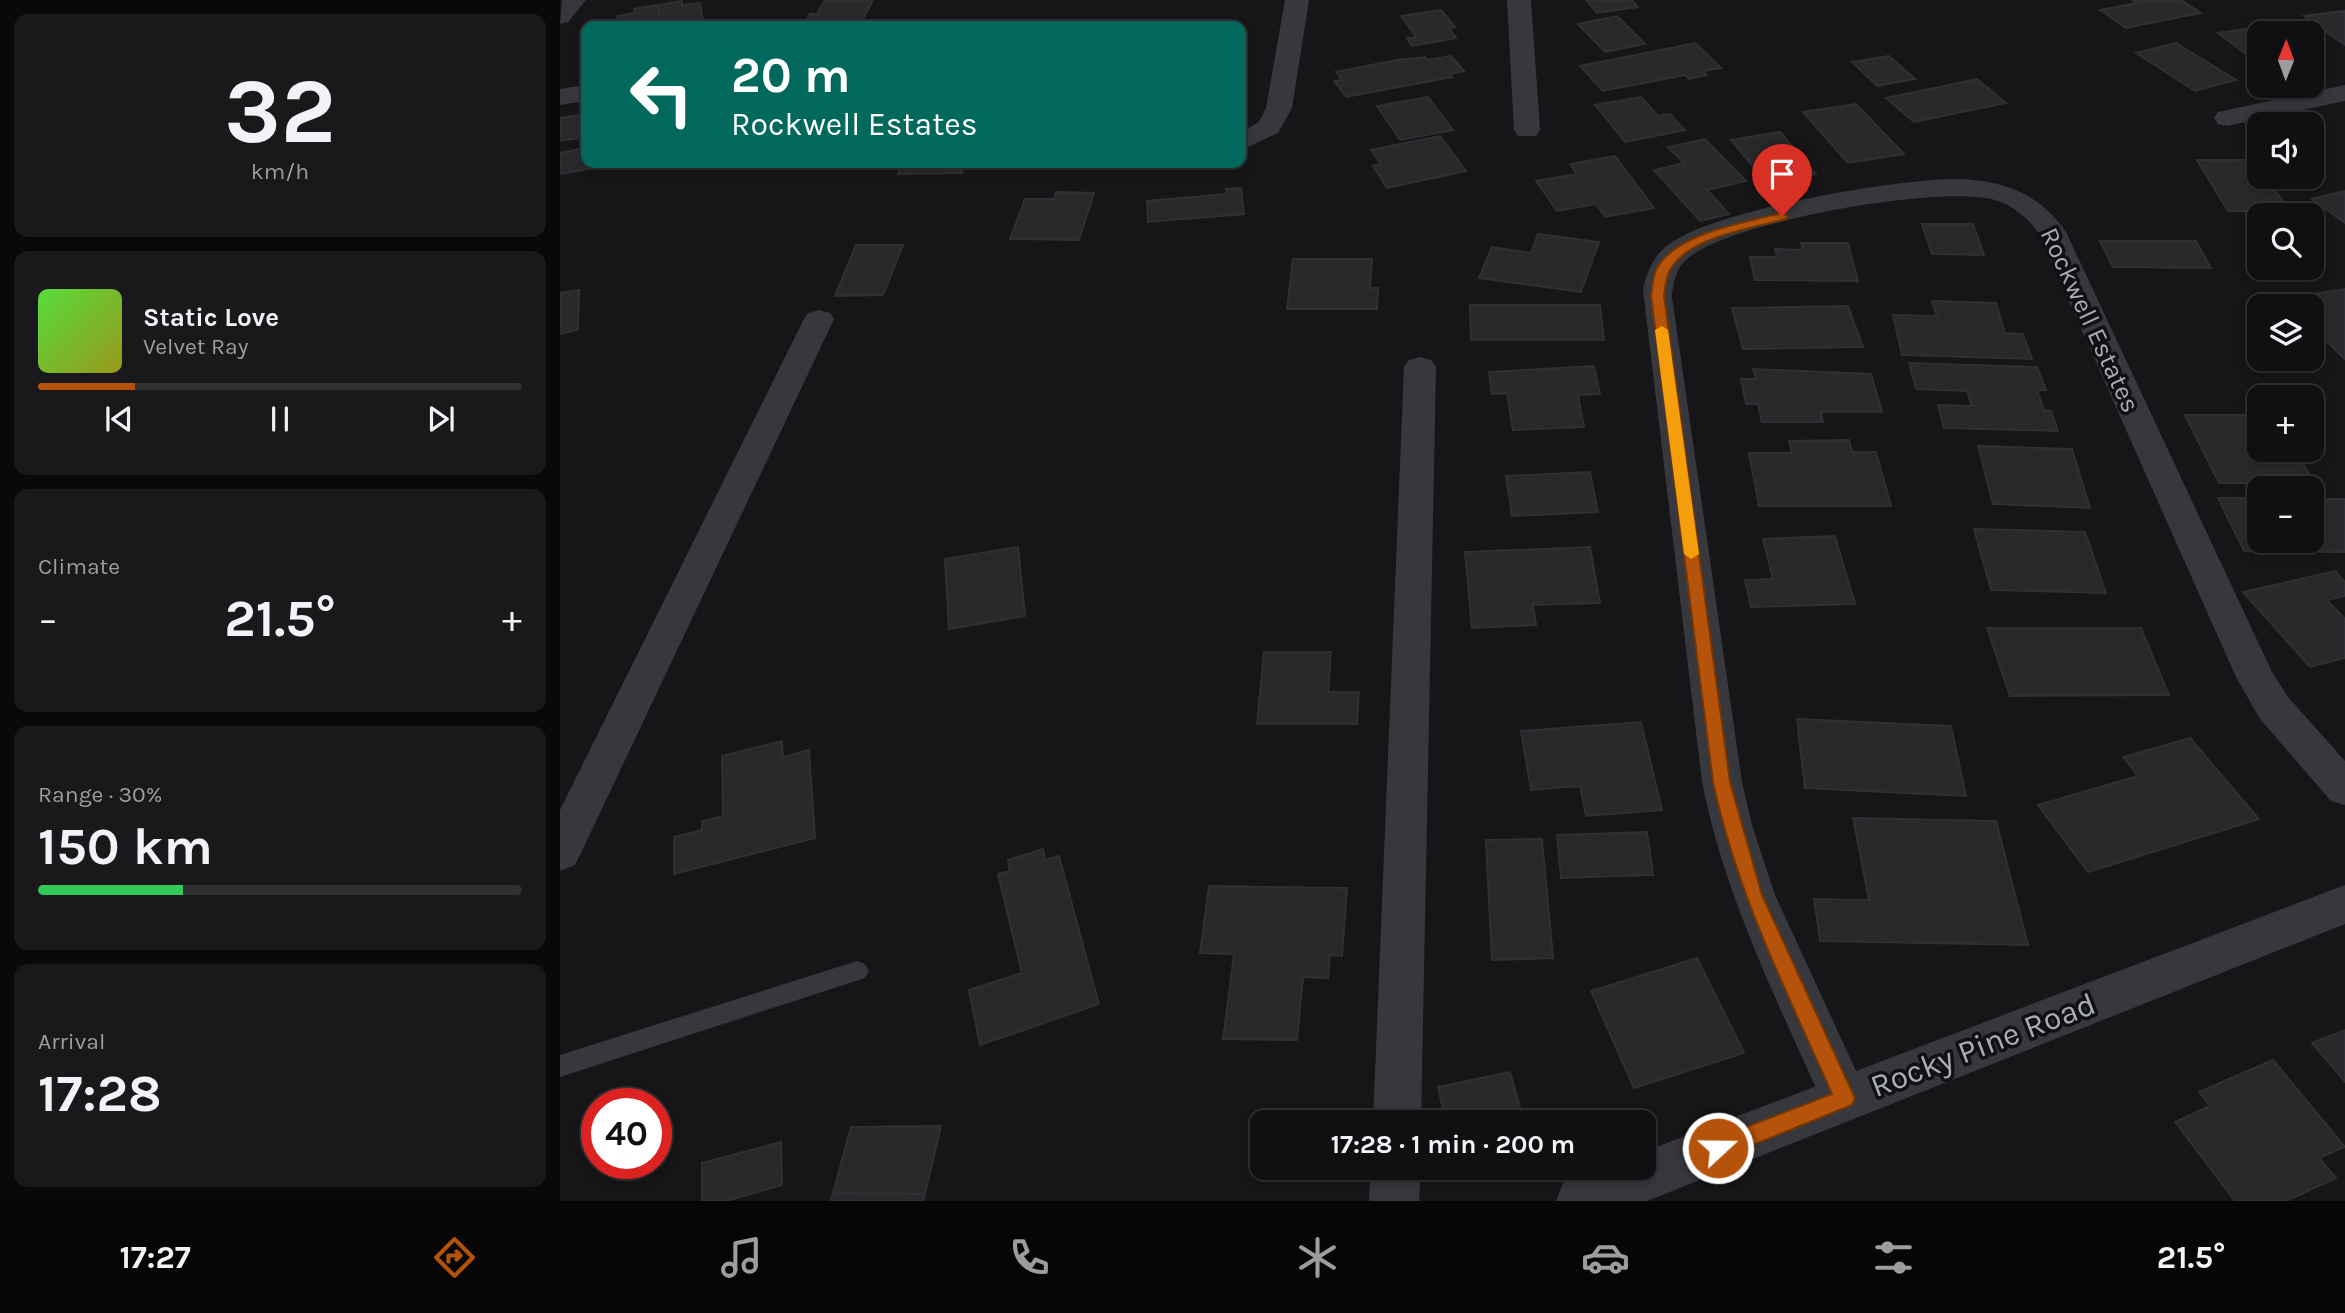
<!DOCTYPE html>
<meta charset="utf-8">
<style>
body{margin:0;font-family:Karla,sans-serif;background:#19191b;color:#f1f3f6;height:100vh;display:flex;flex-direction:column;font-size:26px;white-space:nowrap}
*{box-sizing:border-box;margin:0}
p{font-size:23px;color:#9c9d9f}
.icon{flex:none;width:38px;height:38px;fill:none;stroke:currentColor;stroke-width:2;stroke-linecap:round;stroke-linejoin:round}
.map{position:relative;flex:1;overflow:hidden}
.side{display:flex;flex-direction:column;gap:14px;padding:14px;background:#09090a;width:560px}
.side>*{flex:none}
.top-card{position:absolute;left:21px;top:21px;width:665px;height:147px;border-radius:14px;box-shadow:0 4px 10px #0003,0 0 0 2px #303032;background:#00695c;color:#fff;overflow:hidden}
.needle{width:46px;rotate:1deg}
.tools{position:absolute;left:1687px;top:21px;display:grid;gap:14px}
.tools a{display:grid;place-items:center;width:77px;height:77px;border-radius:14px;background:#101012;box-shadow:0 4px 10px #0003,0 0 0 2px #303032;font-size:35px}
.speed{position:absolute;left:21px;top:1088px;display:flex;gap:14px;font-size:35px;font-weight:700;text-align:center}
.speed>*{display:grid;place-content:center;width:91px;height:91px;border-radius:50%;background:#101012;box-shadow:0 4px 10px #0003,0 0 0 2px #303032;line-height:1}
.speed .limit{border:10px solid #d22;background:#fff;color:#111}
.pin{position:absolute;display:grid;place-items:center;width:60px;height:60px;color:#fff;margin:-72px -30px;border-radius:50% 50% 50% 0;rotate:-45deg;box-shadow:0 0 7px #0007}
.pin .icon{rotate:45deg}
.me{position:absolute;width:77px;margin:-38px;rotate:69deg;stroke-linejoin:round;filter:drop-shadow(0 0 5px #0008)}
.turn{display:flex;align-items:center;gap:24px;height:147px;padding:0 35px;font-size:32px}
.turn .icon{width:91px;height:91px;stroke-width:2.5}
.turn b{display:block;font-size:49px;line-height:60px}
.big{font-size:52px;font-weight:700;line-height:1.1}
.side .card{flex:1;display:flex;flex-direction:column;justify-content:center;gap:10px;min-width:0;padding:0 24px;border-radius:14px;background:#19191b}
.side .dial{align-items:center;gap:0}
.dial b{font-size:91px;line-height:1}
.song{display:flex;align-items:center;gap:21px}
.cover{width:84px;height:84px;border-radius:10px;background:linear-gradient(135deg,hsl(110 70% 55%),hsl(60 70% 35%))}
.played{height:7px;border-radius:4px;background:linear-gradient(90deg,#b45309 20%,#303032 20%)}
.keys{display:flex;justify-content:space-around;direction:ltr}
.heat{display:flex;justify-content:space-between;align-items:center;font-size:38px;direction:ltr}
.charge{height:10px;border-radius:5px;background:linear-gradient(90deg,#34c759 30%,#303032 0)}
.trip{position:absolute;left:690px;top:1110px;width:406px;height:70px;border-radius:14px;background:#101012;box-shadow:0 4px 10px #0003,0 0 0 2px #303032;font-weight:700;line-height:70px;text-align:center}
.tabs{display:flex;height:112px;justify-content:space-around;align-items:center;background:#060607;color:#9c9d9f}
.tabs .icon{width:49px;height:49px}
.tabs .current{color:#b45309}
.tabs b{font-size:32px;color:#f1f3f6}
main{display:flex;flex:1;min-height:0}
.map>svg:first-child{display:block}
.building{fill:#29292c;stroke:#303034;stroke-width:2}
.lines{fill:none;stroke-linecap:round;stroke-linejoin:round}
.service{fill:#37383d;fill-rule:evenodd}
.minor{fill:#37383d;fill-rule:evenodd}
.tertiary{fill:#37383d;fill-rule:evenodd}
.route{fill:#b45309;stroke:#753606;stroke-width:2}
.slow{fill:#f59e0b}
.labels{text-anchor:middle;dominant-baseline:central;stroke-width:7;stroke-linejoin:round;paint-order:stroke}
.street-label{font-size:26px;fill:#a8adb8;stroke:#111113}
.near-street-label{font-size:32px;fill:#a8adb8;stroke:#111113}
</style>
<main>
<section class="side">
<div class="card dial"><b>32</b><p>km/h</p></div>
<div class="card">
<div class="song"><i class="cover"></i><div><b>Static Love</b><p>Velvet Ray</p></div></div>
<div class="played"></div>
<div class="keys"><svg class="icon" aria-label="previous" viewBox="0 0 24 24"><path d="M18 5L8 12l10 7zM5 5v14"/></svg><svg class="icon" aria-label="pause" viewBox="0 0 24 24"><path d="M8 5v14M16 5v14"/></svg><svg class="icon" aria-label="next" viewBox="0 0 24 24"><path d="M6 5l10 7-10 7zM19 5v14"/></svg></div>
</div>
<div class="card"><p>Climate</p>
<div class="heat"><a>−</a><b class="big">21.5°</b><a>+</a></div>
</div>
<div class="card"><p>Range · 30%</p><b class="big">150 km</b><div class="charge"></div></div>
<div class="card"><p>Arrival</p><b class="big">17:28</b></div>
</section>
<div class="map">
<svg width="1785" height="1201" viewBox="0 0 1785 1201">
<rect width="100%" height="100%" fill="#161618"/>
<!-- building -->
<path class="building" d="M265,0h48l-14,26h-49l3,-4h-7l4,-8h7z
M1026,0h46l6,7 -41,6z
M1572,0h49l20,13 -75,15 -26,-18 37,-7z
M122,1v4l18,-2 3,18 -42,5 -3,-21z
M98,5l3,21h-43l-1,-10 18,-3 -1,-4z
M881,10l14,17 -6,1 7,10 -44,8 -5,-8 9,-1 -15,-21z
M1784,11l1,34 -41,-29z
M1057,16l28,28 -40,8 -27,-28z
M1707,26l11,7h-19v31l-41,-31z
M1135,43l26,25 -18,3 4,4 -18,4 -4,-4 -82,16 -23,-25z
M1616,43l60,37 -41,11 -59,-38z
M891,56l13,15 -14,3 2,3 -106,20 -12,-16 8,-1 -6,-8 61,-12 28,-3 3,3z
M1329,56l26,23 -38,7 -25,-24z
M1417,79l29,24 -92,19 -28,-24z
M868,97l25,33 -53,10 -23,-34z
M1081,97l17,19 12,-2 15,16 -60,12 -30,-37z
M1296,104l48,50 -56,9 -45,-51z
M26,114v23l-26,4v-23z
M1220,132l36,42 -50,8 -35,-42z
M880,136l26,35 -79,17 -14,-22 8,-2 -10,-14z
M1145,139l41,42 -39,9 22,24 -29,7 -46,-51 30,-7 -16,-16z
M26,148v15h9v5l-35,6v-21z
M1055,156l39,52 -49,9 -9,-13 -39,7 -21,-30 41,-7 -7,-10z
M1637,160h58l4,6v11h7l23,34h-61z
M343,163h62l-3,10 -64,1z
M681,188l3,26 -96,8 -1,-21 80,-7 -1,-5z
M1785,191v32l-33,-24z
M496,192l38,1 -15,47 -69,-1 15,-40h29z
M1362,224h51l11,31 -52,-1z
M978,234l61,8 -18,50 -102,-14 13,-31 39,6z
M1540,241h96l15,27 -98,-1z
M1241,243h47l10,38 -103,-1 -5,-23h27l-2,-8 28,1z
M296,245h47l-20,50 -48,1z
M733,259h79l-2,29h8l-1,21h-90z
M1785,289v70l-33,-32v-21h-21l-8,-7z
M19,290l-1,40 -18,4v-41z
M1372,301l64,2 9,30 18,1 9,25 -130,-4 -9,-40 44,1z
M910,305h130l4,35h-133z
M1288,306l15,41 -120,2 -11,-41z
M1349,363l128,4 9,23h-9l7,20 7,1 7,20 -114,-3 -6,-23 34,1 -5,-15 -51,-2z
M1034,366l6,28 -22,1 6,32 -71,3 -6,-37 -15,1 -3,-22z
M1193,369l118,5 11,38h-61l2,10h-61l-4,-18h-12l-5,-25h15z
M1625,415h74v35h36l19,33h-95z
M1289,440l3,12h24l15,54h-132l-10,-53h43l-3,-12z
M1418,446l94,3 18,59 -97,-4z
M1030,472l8,40 -86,4 -6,-40z
M1658,498h41v43h53v-42h33v53l-101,-1z
M1414,529l111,3 21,61 -115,-3z
M1275,536l20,68 -104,3 -6,-27 28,-1 -10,-40z
M458,547l7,69 -76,13 -4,-70z
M1030,547l10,56 -67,2 3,20 -64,3 -7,-76z
M1775,571l10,11v14l-18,4 18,19v39l-35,9 -67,-75z
M1427,628h154l28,67 -159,1z
M704,652h67l-3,40h31l-2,32h-100z
M1237,719l154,7 15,70 -161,-8z
M1081,722l21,88 -76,6 -6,-30 -49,4 -10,-59z
M1630,738l69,81 -171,53 -50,-67 100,-29 -15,-19z
M222,741l1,16 26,-7 6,88 -141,36v-37l28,-7v-9l21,-5 -1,-60z
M1293,818l143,3 32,124 -208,-4 -6,-42 55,1z
M1087,832l6,43 -92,3 -4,-43z
M982,839l11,119 -61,2 -6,-120z
M483,849l2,11 14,-4 40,148 -119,41 -11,-55 53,-17 -24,-99 12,-3 -2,-11z
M649,886l138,2 -5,68 -12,-1 -2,23 -25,-1 -6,63 -74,-1 11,-85 -34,-1z
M1137,958l47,95 -110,35 -43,-97z
M1785,1030v52l-33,-39z
M1713,1060l72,87 -26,11 17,20 -50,23h-51l-60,-79 35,-16 -11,-14z
M950,1072l14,50h-78l-8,-35z
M381,1126l-16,68 -92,-1 18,-66z
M221,1142l1,43 -56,16h-24v-38z
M273,1193l92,1 -2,7h-92z"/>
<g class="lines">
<!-- service -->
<path class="service" d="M297,961l8,3 4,7 -4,7 -305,99v-22z"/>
<!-- minor -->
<path class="minor" d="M2,0h24l-18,22 -8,2z
M725,0h24l-17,108 -14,25 -37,17v-18l18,-10 7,-14z
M947,0h24l9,130 -4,6h-18l-4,-6z
M26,85v16l-26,4v-16z
M1785,85v16l-118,25 -9,-2 -4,-6 4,-6z
M1391,179c48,0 87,12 115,53l206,440 16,25 57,64v44l-14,-4 -71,-82 -24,-42 -198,-445c-12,-15 -27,-29 -47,-33 -57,-13 -259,22 -304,60 -11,9 -14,24 -15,38l70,485 10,43 23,70 94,204 -7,16 -17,6 -17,-6c-48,-109 -103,-216 -126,-333l-59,-492c3,-17 11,-35 26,-46 50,-35 218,-63 282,-65z
M259,310l11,3 4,6 -253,534 -6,12 -15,6v-61l244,-491 4,-6z
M860,357l11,3 5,7 -15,755h-48l31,-755 5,-7z
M811,1167h50l-2,34h-50z"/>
<!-- tertiary -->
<path class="tertiary" d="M1785,885v39l-698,277h-91l7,-18c34,-14 44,-16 80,-16v-15z"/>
</g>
<!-- route -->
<path class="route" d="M1222,213l6,3 -2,3c-34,9 -98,18 -116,51 -4,7 -5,19 -6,26l66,486 32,113 93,203 -3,7 -134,54 -8,-3 -3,-8 3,-7 122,-47c-46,-104 -95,-200 -119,-312l-62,-486c1,-8 2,-19 5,-26 18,-37 90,-48 126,-57z"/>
<!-- slow -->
<path class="slow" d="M1102,326l6,4 31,224 -8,5 -7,-5 -29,-224z"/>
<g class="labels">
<!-- street labels -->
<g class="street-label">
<text transform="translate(1530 320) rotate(65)">Rockwell Estates</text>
</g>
<!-- near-street labels -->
<g class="near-street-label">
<text transform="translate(1423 1045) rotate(-21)">Rocky Pine Road</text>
</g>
</g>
</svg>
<div class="tools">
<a><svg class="needle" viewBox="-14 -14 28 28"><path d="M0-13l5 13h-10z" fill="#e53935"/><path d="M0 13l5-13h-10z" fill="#9c9d9f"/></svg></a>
<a><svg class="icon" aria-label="sound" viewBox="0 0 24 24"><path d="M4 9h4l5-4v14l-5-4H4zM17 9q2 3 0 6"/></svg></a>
<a><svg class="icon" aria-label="search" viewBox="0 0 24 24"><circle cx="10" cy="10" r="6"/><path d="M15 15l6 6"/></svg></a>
<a><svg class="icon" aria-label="layers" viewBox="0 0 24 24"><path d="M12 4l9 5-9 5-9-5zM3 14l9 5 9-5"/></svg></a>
<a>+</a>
<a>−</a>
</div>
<div class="speed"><div class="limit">40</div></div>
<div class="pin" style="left:1222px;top:216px;background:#d93025"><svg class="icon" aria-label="arrive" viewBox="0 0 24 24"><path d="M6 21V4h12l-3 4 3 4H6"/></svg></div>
<svg class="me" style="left:1158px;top:1148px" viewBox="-20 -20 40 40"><circle r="17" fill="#b45309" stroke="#fff" stroke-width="3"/><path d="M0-11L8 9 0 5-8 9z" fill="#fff"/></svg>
<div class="trip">17:28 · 1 min · 200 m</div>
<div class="top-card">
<div class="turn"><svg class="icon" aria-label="left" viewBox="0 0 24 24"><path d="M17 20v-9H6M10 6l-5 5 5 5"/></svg><div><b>20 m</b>Rockwell Estates</div></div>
</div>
</div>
</main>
<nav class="tabs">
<b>17:27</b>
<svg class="icon current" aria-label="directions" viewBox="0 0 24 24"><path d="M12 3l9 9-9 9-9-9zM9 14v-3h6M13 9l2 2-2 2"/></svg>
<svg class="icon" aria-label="music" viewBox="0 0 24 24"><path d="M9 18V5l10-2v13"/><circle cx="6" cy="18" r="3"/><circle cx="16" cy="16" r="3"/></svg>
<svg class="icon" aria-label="phone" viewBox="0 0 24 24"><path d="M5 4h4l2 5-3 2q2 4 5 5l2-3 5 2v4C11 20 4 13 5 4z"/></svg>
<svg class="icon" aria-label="climate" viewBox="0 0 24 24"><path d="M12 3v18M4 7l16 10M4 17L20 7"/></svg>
<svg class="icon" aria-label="car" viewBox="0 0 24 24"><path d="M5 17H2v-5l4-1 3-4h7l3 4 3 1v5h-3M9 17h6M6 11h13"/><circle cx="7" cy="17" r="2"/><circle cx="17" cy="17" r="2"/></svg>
<svg class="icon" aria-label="filters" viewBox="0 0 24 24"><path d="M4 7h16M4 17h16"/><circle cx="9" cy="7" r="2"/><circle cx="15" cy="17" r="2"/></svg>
<b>21.5°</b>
</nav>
